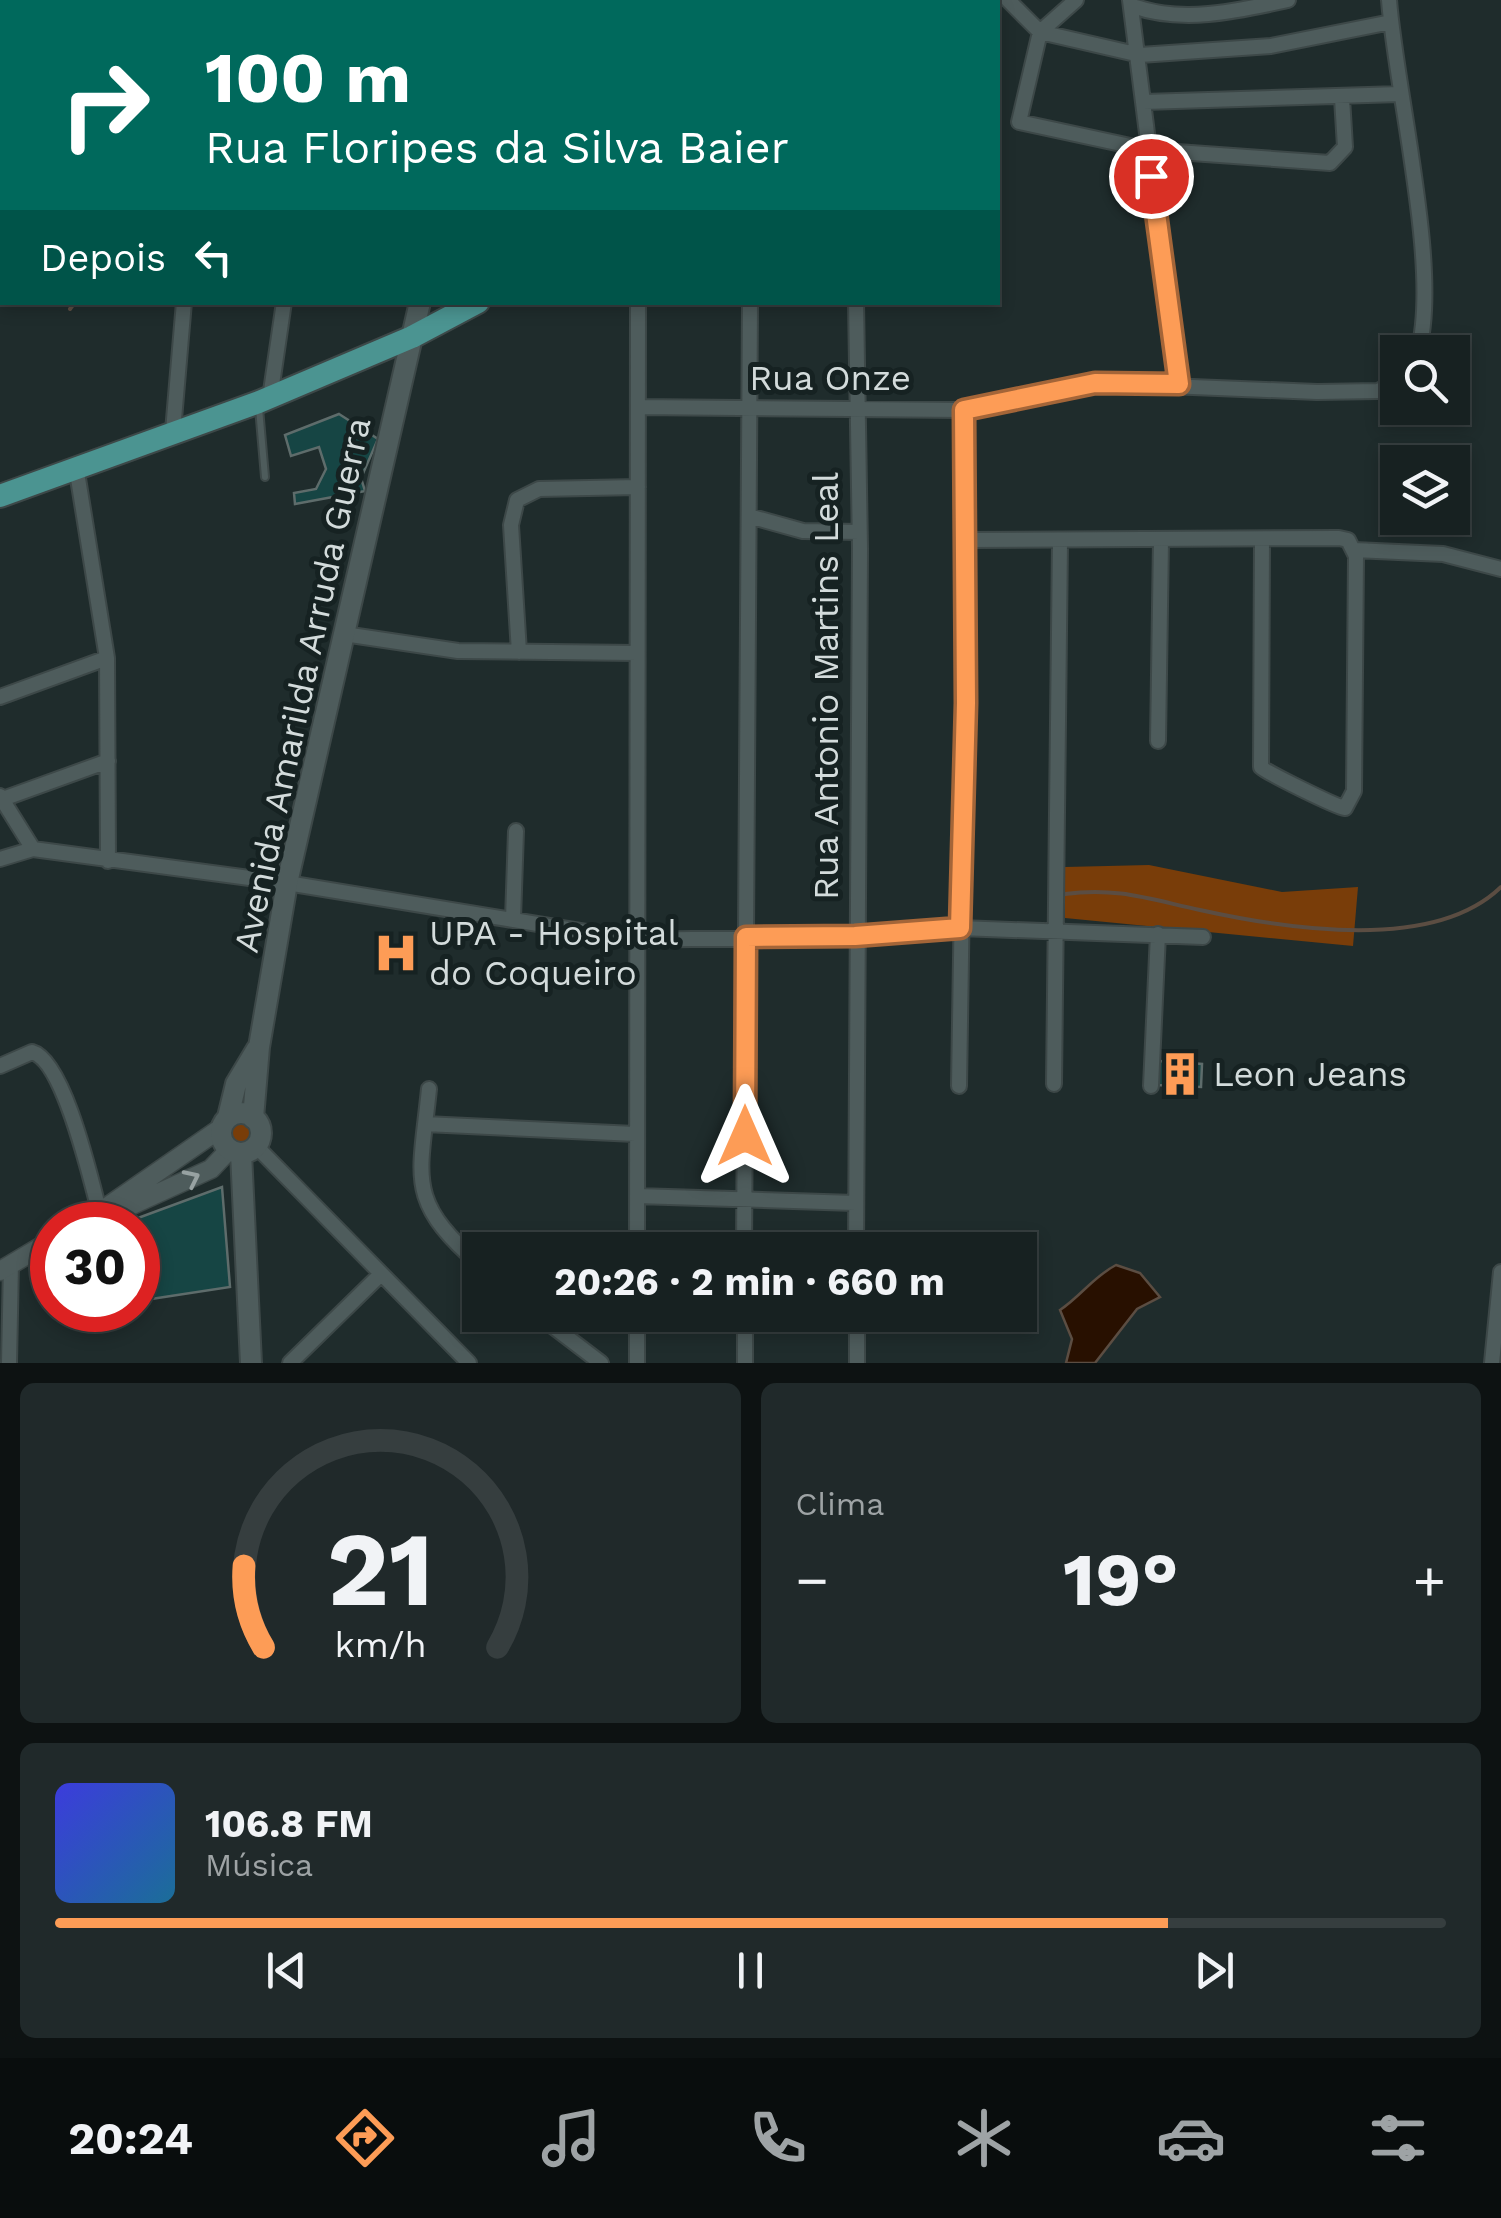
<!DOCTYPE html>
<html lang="pt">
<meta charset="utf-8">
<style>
body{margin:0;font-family:"Work Sans",sans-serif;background:#20292a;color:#f1f3f6;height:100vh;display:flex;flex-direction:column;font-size:38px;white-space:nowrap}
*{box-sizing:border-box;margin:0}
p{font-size:32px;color:#9ea3a5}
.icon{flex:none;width:55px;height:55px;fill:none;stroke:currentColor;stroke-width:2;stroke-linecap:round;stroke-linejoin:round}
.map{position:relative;height:1363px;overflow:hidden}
.details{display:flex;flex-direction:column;gap:20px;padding:20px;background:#0d1212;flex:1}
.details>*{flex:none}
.banner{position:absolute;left:0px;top:0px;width:1000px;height:305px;box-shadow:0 5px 15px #0003,0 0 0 2px #363e3f;background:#00695c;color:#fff;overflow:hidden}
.tools{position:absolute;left:1380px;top:335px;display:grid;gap:20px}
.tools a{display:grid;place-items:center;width:90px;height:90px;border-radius:0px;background:#172121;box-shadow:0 5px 15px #0003,0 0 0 2px #363e3f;font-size:50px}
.speed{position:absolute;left:30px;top:1202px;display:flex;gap:20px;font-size:50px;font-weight:700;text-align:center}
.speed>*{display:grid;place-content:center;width:130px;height:130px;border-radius:50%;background:#172121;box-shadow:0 5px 15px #0003,0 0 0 2px #363e3f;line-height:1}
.speed .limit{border:15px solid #d22;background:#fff;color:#111}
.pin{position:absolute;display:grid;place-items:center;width:85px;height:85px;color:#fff;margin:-42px;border:5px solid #fff;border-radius:50%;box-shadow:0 2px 10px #0007}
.me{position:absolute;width:110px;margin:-55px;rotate:0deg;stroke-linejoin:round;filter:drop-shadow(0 0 8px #0008)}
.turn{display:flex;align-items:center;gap:35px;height:210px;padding:0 40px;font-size:45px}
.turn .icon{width:130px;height:130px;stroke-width:2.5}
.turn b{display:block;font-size:70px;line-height:85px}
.then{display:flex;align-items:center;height:95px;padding:0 40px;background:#0003;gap:20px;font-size:38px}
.big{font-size:75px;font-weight:700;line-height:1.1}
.details .tile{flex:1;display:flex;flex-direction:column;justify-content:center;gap:15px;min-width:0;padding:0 35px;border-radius:15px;background:#20292a}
.details .dial{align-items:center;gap:0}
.dial svg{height:260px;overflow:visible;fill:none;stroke:#363e3f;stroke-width:7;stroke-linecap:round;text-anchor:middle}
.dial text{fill:#f1f3f6;stroke:none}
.song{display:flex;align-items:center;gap:30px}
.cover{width:120px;height:120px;border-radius:15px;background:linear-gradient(135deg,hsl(240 70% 55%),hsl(200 70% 35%))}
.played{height:10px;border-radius:5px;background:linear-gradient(90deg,#fd9c56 80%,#363e3f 80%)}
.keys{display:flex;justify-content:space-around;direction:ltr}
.heat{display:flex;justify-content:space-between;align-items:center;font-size:55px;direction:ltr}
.details .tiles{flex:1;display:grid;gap:20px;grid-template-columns:1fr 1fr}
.tile:last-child{grid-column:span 2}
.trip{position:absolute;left:462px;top:1232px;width:575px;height:100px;border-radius:0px;background:#172121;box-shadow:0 5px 15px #0003,0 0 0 2px #363e3f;font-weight:700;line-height:100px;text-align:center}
.tabs{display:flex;height:160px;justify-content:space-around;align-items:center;background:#090d0d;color:#9ea3a5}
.tabs .icon{width:70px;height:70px}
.tabs .current{color:#fd9c56}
.tabs b{font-size:45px;color:#f1f3f6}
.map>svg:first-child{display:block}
.green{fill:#793d09}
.water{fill:#281000;stroke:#5b4d42;stroke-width:2.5}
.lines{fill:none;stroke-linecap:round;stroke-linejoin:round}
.stream{stroke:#5b4d42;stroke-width:4}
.building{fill:#164544;stroke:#5e6c6b;stroke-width:2.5}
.service-casing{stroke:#3d4848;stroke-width:10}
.minor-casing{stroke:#3d4848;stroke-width:18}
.tertiary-casing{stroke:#3d4848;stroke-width:21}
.secondary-casing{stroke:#3d4848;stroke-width:24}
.primary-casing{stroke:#3d4848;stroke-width:26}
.service{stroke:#4e5c5c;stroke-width:6}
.minor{stroke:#4e5c5c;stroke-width:14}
.tertiary{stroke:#4e5c5c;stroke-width:18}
.secondary{stroke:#4e5c5c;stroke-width:20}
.primary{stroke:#4b9491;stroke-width:22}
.oneway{stroke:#97a2a2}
.route-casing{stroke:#a46538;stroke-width:25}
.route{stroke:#fd9c56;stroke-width:18}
.labels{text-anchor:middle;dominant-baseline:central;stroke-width:10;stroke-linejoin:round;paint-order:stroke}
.street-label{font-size:35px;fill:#d3dbdb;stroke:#162222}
.poi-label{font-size:35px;fill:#d3dbdb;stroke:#162222;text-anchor:start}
</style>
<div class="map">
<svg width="1501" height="1363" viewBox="0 0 1501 1363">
<rect width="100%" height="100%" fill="#1f2c2c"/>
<!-- green -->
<path class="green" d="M1149,865l133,27 76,-5 -5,59 -288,-28v-51z
M226 1132a14 14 0 1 1 28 0a14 14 0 1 1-28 0Z"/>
<!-- water -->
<path class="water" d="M1116,1265l24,8 20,24 -23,12 -42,54h-29l6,-24 -12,-29c21,-14 33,-33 56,-45z"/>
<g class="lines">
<!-- stream -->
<path class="stream" d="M70,309l5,-7
M1065,894c52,-7 84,5 135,16 86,19 233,43 301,-23"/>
</g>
<!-- building -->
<path class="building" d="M339,414l39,25 -17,39 4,13 -70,13 -1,-11 22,-4 10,-20 -7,-22 -28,9 -6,-21z
M1159,1061l43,3 -1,23 -44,-2z
M222,1187l8,100 -92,14v-76h-19z"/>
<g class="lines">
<!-- service casing -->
<g class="service-casing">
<path id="service" d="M259,408l6,69"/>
</g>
<!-- minor casing -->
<g class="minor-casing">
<path id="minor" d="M167,0v2
M370,0l19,2
M1008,0l32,32 100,23 131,-9 120,-24
M1076,0l-36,32 -21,90 130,28 181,13 15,-16 -3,-49
M1130,0l49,384
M1389,0c7,92 52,271 29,352
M341,2l1,-2
M684,2l2,-2
M871,2l2,-2
M1133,6c49,18 105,5 155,-6
M0,67h2
M1144,102l256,-8
M270,398l14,-96
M638,407l326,3 131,-27 222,9 61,-1 20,-10
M173,431l11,-129
M76,466l31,192 1,203
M749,516l54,15 56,1
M965,540l374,-2 9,2 8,16 -2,235 -9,17c-9,-1 -81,-37 -84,-41l1,-228
M1354,550l89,4 58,15
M344,634l114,17 179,2
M519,652l-8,-127 6,-25 22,-11 99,-2
M0,697l107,-39
M1158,741l3,-201
M0,796l33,53
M0,800l108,-39
M0,859l33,-10 254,34 348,57 220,-4 105,-8 243,9
M513,919l3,-88
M0,1066l32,-14c33,9 60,133 69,166
M1054,1084l6,-543
M959,1086l6,-383 -1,-293
M1151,1086l7,-152
M429,1089c-9,90 -24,111 51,176
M425,1124l210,10
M256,1146l213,217
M637,1196l218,7
M637,1250l1,-948
M744,1250l6,-948
M856,1250l4,-701 -4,-247
M538,1315l63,48
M745,1315v48
M857,1315v48
M9,1363l2,-99
M290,1363l91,-89
M637,1363v-48
M1492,1363l9,-91"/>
</g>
<!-- tertiary casing -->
<g class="tertiary-casing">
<path id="tertiary" d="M108,1216l103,-47 18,-19
M81,1225l140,-97
M0,1271l52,-31"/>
</g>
<!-- secondary casing -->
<g class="secondary-casing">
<path id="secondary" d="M493,2l1,-2
M221 1133a20 20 0 1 1 40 0a20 20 0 1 1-40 0Z
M228,1117l8,-33 21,-35
M253,1118l6,-71 28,-164 133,-581
M241,1153l10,210"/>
</g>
<!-- primary casing -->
<g class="primary-casing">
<path id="primary" d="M833,2l2,-2
M0,496l259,-94 153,-65 66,-35"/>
</g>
<!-- service -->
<use href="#service" class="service"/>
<!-- minor -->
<use href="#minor" class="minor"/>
<!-- tertiary -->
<use href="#tertiary" class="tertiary"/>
<!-- secondary -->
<use href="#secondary" class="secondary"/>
<!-- primary -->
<use href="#primary" class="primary"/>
</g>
<!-- one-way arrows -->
<defs><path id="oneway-chevron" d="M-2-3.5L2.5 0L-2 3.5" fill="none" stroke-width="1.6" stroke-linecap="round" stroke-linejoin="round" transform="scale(2.5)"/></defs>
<use class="oneway" href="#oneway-chevron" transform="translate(192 1178) rotate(-26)"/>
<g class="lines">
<!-- route casing -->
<g class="route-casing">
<path id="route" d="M745,1136l1,-199 109,-1 105,-8 6,-225 -2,-293 131,-27 84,1 -28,-208"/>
</g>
<!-- route -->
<use href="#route" class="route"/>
</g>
<!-- icons -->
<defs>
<g id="hospital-bare" transform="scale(3.45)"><path d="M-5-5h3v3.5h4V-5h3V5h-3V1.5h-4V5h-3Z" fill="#fd9c56" stroke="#162222" stroke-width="2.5" paint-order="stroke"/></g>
<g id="building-bare" transform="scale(3.45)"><path d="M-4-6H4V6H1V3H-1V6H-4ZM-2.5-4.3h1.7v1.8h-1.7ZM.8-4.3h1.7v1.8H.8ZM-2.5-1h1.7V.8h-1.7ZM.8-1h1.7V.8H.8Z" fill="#fd9c56" stroke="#162222" stroke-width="2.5" paint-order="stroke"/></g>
</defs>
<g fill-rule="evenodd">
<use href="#hospital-bare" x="396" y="953"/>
<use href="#building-bare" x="1180" y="1074"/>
</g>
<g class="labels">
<!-- street labels -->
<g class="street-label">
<text x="830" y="378">Rua Onze</text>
<text transform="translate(302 685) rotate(-78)">Avenida Amarilda Arruda Guerra</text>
<text transform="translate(826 686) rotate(-90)">Rua Antonio Martins Leal</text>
</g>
<!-- poi labels -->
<g class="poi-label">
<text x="429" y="933">UPA - Hospital<tspan x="429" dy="40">do Coqueiro</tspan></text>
<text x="1213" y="1074">Leon Jeans</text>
</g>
</g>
</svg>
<div class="tools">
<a><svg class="icon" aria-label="search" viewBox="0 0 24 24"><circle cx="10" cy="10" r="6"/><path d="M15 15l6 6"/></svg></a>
<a><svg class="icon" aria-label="layers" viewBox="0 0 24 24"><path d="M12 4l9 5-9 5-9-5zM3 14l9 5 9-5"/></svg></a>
</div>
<div class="speed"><div class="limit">30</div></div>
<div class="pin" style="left:1151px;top:176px;background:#d93025"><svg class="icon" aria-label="arrive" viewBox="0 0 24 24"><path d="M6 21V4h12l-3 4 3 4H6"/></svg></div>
<svg class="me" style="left:745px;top:1136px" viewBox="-20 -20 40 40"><path d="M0-17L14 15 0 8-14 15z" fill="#fd9c56" stroke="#fff" stroke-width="4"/></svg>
<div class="trip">20:26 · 2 min · 660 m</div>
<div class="banner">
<div class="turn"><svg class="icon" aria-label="right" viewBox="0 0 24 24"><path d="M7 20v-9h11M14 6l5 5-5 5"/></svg><div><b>100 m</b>Rua Floripes da Silva Baier</div></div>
<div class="then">Depois<svg class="icon" aria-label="left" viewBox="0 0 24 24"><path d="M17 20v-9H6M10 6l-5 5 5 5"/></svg></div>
</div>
</div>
<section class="details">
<div class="tiles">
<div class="tile dial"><svg viewBox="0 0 100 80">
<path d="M14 69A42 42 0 1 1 86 69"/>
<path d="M14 69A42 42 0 0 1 8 44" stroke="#fd9c56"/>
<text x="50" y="56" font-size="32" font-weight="700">21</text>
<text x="50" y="72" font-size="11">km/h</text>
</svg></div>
<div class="tile"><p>Clima</p>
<div class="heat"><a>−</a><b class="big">19°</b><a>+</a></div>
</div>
<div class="tile">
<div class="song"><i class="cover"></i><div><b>106.8 FM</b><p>Música</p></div></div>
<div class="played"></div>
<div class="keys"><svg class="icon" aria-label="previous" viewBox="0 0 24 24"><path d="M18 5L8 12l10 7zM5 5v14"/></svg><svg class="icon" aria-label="pause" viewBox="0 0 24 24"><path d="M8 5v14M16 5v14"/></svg><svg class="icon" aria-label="next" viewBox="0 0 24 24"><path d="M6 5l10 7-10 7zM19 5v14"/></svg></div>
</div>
</div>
</section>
<nav class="tabs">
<b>20:24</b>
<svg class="icon current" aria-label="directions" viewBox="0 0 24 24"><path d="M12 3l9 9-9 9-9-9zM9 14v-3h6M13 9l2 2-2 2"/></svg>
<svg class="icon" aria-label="music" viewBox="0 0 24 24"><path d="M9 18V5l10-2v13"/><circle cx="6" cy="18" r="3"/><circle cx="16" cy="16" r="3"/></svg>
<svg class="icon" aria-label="phone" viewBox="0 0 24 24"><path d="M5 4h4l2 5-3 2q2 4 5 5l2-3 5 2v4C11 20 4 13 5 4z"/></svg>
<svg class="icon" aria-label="climate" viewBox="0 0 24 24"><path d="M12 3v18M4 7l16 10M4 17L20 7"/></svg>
<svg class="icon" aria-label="car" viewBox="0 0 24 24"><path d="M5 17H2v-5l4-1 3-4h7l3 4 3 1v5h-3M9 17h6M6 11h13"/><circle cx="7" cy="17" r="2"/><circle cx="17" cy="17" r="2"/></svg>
<svg class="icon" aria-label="filters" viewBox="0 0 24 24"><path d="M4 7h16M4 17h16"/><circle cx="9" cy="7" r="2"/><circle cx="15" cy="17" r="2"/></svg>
</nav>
